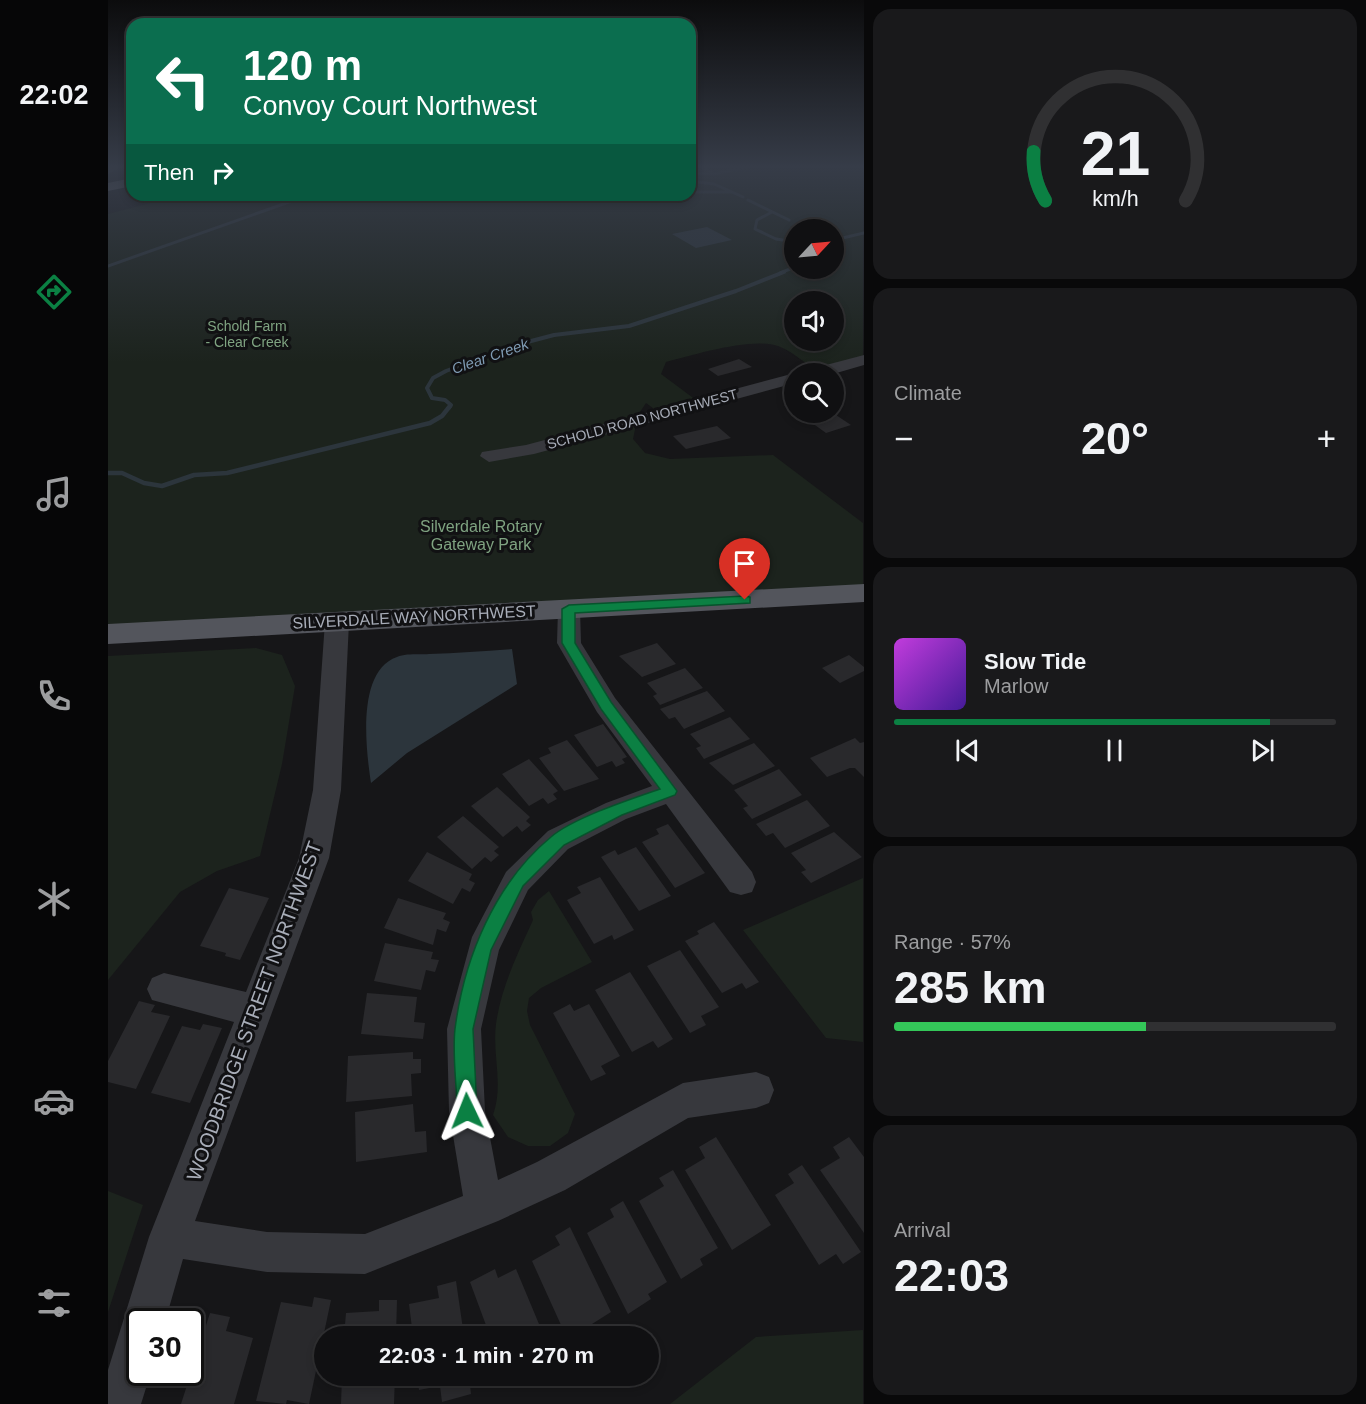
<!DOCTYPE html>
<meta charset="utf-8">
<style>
body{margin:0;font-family:Arial,sans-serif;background:#19191b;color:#f1f3f6;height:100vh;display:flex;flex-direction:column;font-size:22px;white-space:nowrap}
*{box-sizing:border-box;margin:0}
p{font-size:20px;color:#9c9d9f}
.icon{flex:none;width:33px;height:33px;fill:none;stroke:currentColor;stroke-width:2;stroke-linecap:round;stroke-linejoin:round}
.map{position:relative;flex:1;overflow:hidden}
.sheet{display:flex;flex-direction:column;gap:9px;padding:9px;background:#09090a;width:502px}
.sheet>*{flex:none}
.guide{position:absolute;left:18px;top:18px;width:570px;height:183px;border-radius:18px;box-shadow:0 3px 9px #0003,0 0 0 2px #303032;background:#0b6e4f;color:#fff;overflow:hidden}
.needle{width:39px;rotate:64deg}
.fabs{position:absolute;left:676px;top:219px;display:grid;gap:12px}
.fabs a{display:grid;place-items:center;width:60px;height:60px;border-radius:50%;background:#101012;box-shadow:0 3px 9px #0003,0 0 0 2px #303032;font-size:30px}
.speed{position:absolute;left:18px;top:1308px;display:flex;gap:12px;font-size:30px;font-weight:700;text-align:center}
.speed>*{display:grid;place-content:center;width:78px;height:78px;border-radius:50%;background:#101012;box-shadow:0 3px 9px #0003,0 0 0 2px #303032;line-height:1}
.speed .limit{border:3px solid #111;border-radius:9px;background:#fff;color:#111}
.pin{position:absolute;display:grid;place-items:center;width:51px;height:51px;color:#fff;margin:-62px -26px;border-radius:50% 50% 50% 0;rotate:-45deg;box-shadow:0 0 6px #0007}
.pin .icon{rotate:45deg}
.me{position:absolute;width:66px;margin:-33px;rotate:358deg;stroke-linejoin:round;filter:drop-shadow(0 0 4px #0008)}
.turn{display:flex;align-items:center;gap:21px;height:126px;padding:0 18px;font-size:27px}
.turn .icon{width:78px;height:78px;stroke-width:2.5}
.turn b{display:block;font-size:42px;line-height:51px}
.then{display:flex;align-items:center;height:57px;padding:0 18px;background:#0003;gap:12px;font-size:22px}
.big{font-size:45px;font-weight:600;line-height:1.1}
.sheet .card{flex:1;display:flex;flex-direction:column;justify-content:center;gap:9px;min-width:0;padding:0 21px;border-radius:18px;background:#19191b}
.sheet .dial{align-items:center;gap:0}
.dial svg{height:156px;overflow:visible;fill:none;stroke:#303032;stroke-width:7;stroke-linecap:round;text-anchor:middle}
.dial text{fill:#f1f3f6;stroke:none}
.song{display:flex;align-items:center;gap:18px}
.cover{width:72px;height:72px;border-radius:9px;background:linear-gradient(135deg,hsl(290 70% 55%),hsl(260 70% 35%))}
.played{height:6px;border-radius:3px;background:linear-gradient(90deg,#0b8043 85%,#303032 85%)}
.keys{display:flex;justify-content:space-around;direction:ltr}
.heat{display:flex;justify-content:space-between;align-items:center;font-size:33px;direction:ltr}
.charge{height:9px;border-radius:4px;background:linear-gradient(90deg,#34c759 57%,#303032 0)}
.trip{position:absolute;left:206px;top:1326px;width:345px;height:60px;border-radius:30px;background:#101012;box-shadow:0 3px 9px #0003,0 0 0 2px #303032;font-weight:600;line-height:60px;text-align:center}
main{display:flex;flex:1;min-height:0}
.tabs{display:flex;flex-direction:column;width:108px;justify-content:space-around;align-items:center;background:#060607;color:#9c9d9f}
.tabs .icon{width:42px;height:42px}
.tabs .active{color:#0b8043}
.tabs b{font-size:27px;color:#f1f3f6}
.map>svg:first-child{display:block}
.green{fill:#1c231d;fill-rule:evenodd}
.water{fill:#2c353c}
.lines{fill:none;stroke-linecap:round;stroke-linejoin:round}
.stream-far2{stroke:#2c353c;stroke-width:3}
.stream-far1{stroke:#2c353c;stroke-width:4}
.stream{stroke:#2c353c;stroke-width:4.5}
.building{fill:#29292c}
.minor{fill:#37383d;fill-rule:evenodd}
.major{fill:#53555c;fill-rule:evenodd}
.highway{fill:#63666e;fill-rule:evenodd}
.route{fill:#0b8043;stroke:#07532c;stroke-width:1.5}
.labels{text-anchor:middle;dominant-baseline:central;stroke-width:6;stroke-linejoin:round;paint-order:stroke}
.far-park-label{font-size:14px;fill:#7fa381;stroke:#111113}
.far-street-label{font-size:14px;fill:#a8adb8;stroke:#111113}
.far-water-label{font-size:15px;font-style:italic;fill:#7f9bb3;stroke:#111113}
.park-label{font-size:16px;fill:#7fa381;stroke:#111113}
.street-label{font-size:16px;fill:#a8adb8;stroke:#111113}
.near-street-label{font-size:20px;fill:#a8adb8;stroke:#111113}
</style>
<main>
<nav class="tabs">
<b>22:02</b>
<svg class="icon active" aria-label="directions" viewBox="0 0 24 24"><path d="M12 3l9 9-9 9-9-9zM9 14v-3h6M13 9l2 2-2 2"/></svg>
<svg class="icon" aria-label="music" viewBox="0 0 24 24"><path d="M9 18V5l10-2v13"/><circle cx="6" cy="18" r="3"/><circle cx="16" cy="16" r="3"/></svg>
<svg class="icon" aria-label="phone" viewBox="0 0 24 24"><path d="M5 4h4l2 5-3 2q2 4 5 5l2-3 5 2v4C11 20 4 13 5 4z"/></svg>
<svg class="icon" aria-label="climate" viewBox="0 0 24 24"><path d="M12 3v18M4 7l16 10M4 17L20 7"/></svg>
<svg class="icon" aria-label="car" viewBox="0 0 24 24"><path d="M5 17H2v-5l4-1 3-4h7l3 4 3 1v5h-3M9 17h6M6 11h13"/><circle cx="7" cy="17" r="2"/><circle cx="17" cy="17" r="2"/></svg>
<svg class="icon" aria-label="filters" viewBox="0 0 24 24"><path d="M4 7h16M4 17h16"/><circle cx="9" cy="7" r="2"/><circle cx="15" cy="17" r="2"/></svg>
</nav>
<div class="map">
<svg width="756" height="1404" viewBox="0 0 756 1404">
<rect width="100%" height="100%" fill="#161618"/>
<!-- green -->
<path class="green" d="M582,166h173v194l-45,12c-12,-8 -26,-21 -40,-26 -26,-9 -85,9 -112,16l-5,12 39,29 -39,11 -15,-11 -8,12 -5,24 12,14 25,6 103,-4 90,68v70l-755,41v-420l74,-19h508zM687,230h39v38h-39zM687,302h39v38h-39z
M148,648l26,7 13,31 -13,78 -22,92 -43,15 -37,21 -72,88v-324z
M755,878v164l-37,-4 -83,-108z
M441,891l43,71 -51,26 -12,10 -2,13 3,14 45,89 -7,19 -18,13h-22l-20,-9 -15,-22c11,-31 -1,-60 3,-91 5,-37 22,-71 37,-104l-2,-8 7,-12z
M0,1191l35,14 -35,107z
M755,1330v74h-193l86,-67z"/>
<!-- water -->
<path class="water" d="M599,227l25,13 -36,8 -24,-14z
M404,649l5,35 -110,69 -36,30c-5,-33 -15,-112 26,-126 9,-4 23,-2 32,-3 28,-1 55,-3 83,-5z"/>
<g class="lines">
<!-- stream-far2 -->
<path class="stream-far2" d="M592,166l14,8
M582,173l24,1 36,-8
M582,181l24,3 29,13
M582,192h41
M480,195l4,2
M640,200l41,20
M664,212l-15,8 -2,9 21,10 19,3
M726,240l30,-7
M726,246l8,5 -8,7
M0,266l201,-71
M672,273l15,-6"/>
<!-- stream-far1 -->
<path class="stream-far1" d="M341,408l2,-3 -6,-5 -13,-2 -5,-10 6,-10 13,-7 70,-26 38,-10 75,-9 107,-35 48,-19"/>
<!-- stream -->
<path class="stream" d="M0,473h14l22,10 18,3 32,-11 33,-2 203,-50 12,-7 8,-10"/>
</g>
<!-- building -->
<path class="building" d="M631,359l13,8 -34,9 -10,-7z
M700,412h9l8,6 11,-3 15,10 -25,8 -25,-18z
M609,426l14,12 -45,11 -13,-13z
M549,643l19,21 -34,13 -23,-21z
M741,655l15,12v4l-24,12 -18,-15z
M577,668l18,20 -43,17 -7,-9 4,-2 -10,-11z
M599,691l18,20 -41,18 -9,-12 -6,2 -9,-10z
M622,717l20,22 -46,20 -8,-11 5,-2 -11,-12z
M495,724l24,33 -5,2 3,4 -9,4 -4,-6 -15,6 -23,-32z
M747,738l5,5 4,-1v35l-9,-9h-5l-23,9 -17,-19z
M459,740l32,39 -35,12 -25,-33 12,-5 -3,-5z
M646,743l21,23 -42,19 -24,-22z
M421,759l29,32 -5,3 4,5 -9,5 -5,-6 -14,8 -27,-32z
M671,769l23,26 -50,24 -9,-11 5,-2 -14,-16z
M389,787l33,30 -4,4 5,4 -9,7 -5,-6 -14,11 -32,-31z
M699,800l23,26 -45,22 -12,-15 -7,3 -10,-12z
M355,816l36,31 -5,4 5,4 -8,7 -6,-5 -13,12 -35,-32z
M560,824l37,49 -30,15 -33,-46 17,-8 -3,-5z
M726,832l28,25 -51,26 -10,-11 5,-2 -15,-17z
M528,847l35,49 -32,15 -38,-54 14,-7 3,5z
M319,852l45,22 -3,6 6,3 -5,9 -8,-4 -9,16 -45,-23z
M492,877l34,53 -20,10 -2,-5 -18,9 -27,-44 14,-7 -4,-6z
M121,888l40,10 -29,62 -15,-4 1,-3 -26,-7z
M290,898l48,15 -3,6 7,3 -4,10 -9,-3 -4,16 -49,-17z
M606,922l45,60 -13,7 -4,-6 -20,10 -37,-52 14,-7 -2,-3z
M277,943l48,9 -2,7 8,1 -4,12 -9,-2 -5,20 -47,-9z
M572,950l39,57 -18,9 5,9 -16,8 -43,-67z
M522,972l43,67 -15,9 -5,-7 -21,11 -37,-62z
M259,993l50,4 -3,25 11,1 -2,16 -62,-5z
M31,1001l16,4 -4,7 19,4 -34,73 -28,-7v-21z
M462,1004l4,7 15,-7 31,52 -19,10 5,8 -15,7 -38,-68z
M95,1024l19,4 -32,75 -39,-10 31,-67 18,4z
M305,1052v7h8v14l-10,1 1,22 -66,6 2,-46z
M305,1104l2,28 11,-1 1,21 -71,10 -1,-50z
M608,1137l55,88 -39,25 -47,-80 20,-12 -6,-11z
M741,1137l15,20v76l-44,-63 20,-12 -7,-11z
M694,1165l59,87 -18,12 -7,-10 -17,11 -44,-70 19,-12 -6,-9z
M565,1170l45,78 -18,11 3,6 -22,14 -42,-78 25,-15 -5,-8z
M515,1201l44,81 -19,12 3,5 -23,15 -41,-81 27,-16 -4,-8z
M462,1227l41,85 -19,12 3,6 -10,6h-19l-34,-75 28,-16 -5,-9z
M387,1269l3,9 18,-9 28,67h-54l-20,-54z
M348,1281l8,55h-51l-4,-32 30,-6 -2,-12z
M206,1297l17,3 -22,104 -22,-4 -1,4 -30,-3 25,-99 31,5z
M271,1300h18l-1,36h-52l2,-23 33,-2z
M102,1313l20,4 -4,14 27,7 -19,66h-53z
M234,1376h53l-1,28h-53z
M309,1376h52l2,18 -29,8 -2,-16 -21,4z"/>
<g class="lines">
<!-- minor -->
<path class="minor" d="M0,166h15l-15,8z
M756,355v10l-31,9h-28l2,-4z
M687,373l2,1 -2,9 -261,71 -45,8 -9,-6 2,-4 44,-7z
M461,601l8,3 3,5 1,34 34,55 137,174 4,10 -4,10 -11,3 -11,-3 -64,-88 -40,15 -58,30 -40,41 -29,60 -18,79 4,82 13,69 39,-18 146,-79 73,-11 13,5 5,13 -5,13 -13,5 -68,10 -123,72 -67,31 -133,53 -98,-2 -84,-13 -18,63h-25v50h11l-10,32h-33v-34l41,-133 85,-215 -82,-22 -5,-11 5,-11 12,-5 82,19 53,-134 14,-68 12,-168 4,-6 8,-2 8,2 4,6 -8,168 -12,68 -134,363 72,11 98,2 98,-38 -14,-85 -2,-82 25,-92 34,-65 42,-41 58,-28 46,-17 -55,-74 -40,-69 1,-34 3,-5z"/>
<!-- major -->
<path class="major" d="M756,584v18l-756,42v-20z"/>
<!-- highway -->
<path class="highway" d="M24,178v8l-24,5v-8z"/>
</g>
<!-- sky -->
<linearGradient id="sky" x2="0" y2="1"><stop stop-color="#0c0c0d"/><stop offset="0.46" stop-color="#363c48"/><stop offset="1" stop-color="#363c48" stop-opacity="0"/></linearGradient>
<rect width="756" height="362" fill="url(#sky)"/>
<!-- route -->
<path class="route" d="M637,596l5,1v6l-175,10v30l36,59 66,89 -2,4 -53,20 -58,30 -41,41 -32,64 -18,79 4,82 -3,7 -7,3 -7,-3 -3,-7c0,-26 -5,-56 -2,-82 9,-71 40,-146 96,-192 22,-19 80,-38 109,-48l-59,-80 -39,-66v-34l7,-4z"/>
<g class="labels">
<!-- far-park labels -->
<g class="far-park-label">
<text x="139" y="326">Schold Farm<tspan x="139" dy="16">- Clear Creek</tspan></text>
</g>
<!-- far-street labels -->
<g class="far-street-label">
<text transform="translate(534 419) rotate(-15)">SCHOLD ROAD NORTHWEST</text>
</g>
<!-- far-water labels -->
<g class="far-water-label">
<text transform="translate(382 356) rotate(-19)">Clear Creek</text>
</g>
<!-- park labels -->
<g class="park-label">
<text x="373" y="526">Silverdale Rotary<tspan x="373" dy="18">Gateway Park</tspan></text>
</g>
<!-- street labels -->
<g class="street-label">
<text transform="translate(306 617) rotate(-3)">SILVERDALE WAY NORTHWEST</text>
</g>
<!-- near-street labels -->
<g class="near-street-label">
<text transform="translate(146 1011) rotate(-70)">WOODBRIDGE STREET NORTHWEST</text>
</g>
</g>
</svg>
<div class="fabs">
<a><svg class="needle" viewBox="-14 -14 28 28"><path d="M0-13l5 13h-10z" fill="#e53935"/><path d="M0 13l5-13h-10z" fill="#9c9d9f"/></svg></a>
<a><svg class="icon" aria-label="sound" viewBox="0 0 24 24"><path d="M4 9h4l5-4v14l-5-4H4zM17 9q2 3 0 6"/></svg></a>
<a><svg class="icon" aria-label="search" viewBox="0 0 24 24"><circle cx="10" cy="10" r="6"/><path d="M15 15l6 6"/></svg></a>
</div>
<div class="speed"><div class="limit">30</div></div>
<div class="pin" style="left:637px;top:600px;background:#d93025"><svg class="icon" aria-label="arrive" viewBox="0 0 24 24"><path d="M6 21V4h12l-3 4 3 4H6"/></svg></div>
<svg class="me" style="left:359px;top:1111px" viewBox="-20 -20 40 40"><path d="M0-17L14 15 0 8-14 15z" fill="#0b8043" stroke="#fff" stroke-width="4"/></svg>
<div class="trip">22:03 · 1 min · 270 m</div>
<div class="guide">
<div class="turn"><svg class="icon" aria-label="left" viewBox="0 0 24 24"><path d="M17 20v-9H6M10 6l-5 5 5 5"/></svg><div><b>120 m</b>Convoy Court Northwest</div></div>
<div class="then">Then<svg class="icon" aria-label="right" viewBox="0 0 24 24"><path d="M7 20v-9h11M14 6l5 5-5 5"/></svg></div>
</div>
</div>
<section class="sheet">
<div class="card dial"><svg viewBox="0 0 100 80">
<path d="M14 69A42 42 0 1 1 86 69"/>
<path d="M14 69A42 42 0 0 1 8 44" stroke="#0b8043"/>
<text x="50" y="56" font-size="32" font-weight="700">21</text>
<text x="50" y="72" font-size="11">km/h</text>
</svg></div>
<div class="card"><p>Climate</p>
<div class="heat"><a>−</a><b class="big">20°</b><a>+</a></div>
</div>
<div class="card">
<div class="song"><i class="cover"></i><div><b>Slow Tide</b><p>Marlow</p></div></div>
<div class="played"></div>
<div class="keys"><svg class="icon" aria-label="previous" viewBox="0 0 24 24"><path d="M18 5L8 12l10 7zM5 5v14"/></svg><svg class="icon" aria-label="pause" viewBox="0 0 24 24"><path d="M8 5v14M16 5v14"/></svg><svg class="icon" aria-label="next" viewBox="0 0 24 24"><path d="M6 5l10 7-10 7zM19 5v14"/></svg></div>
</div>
<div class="card"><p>Range · 57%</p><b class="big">285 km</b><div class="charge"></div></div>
<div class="card"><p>Arrival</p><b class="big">22:03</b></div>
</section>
</main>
